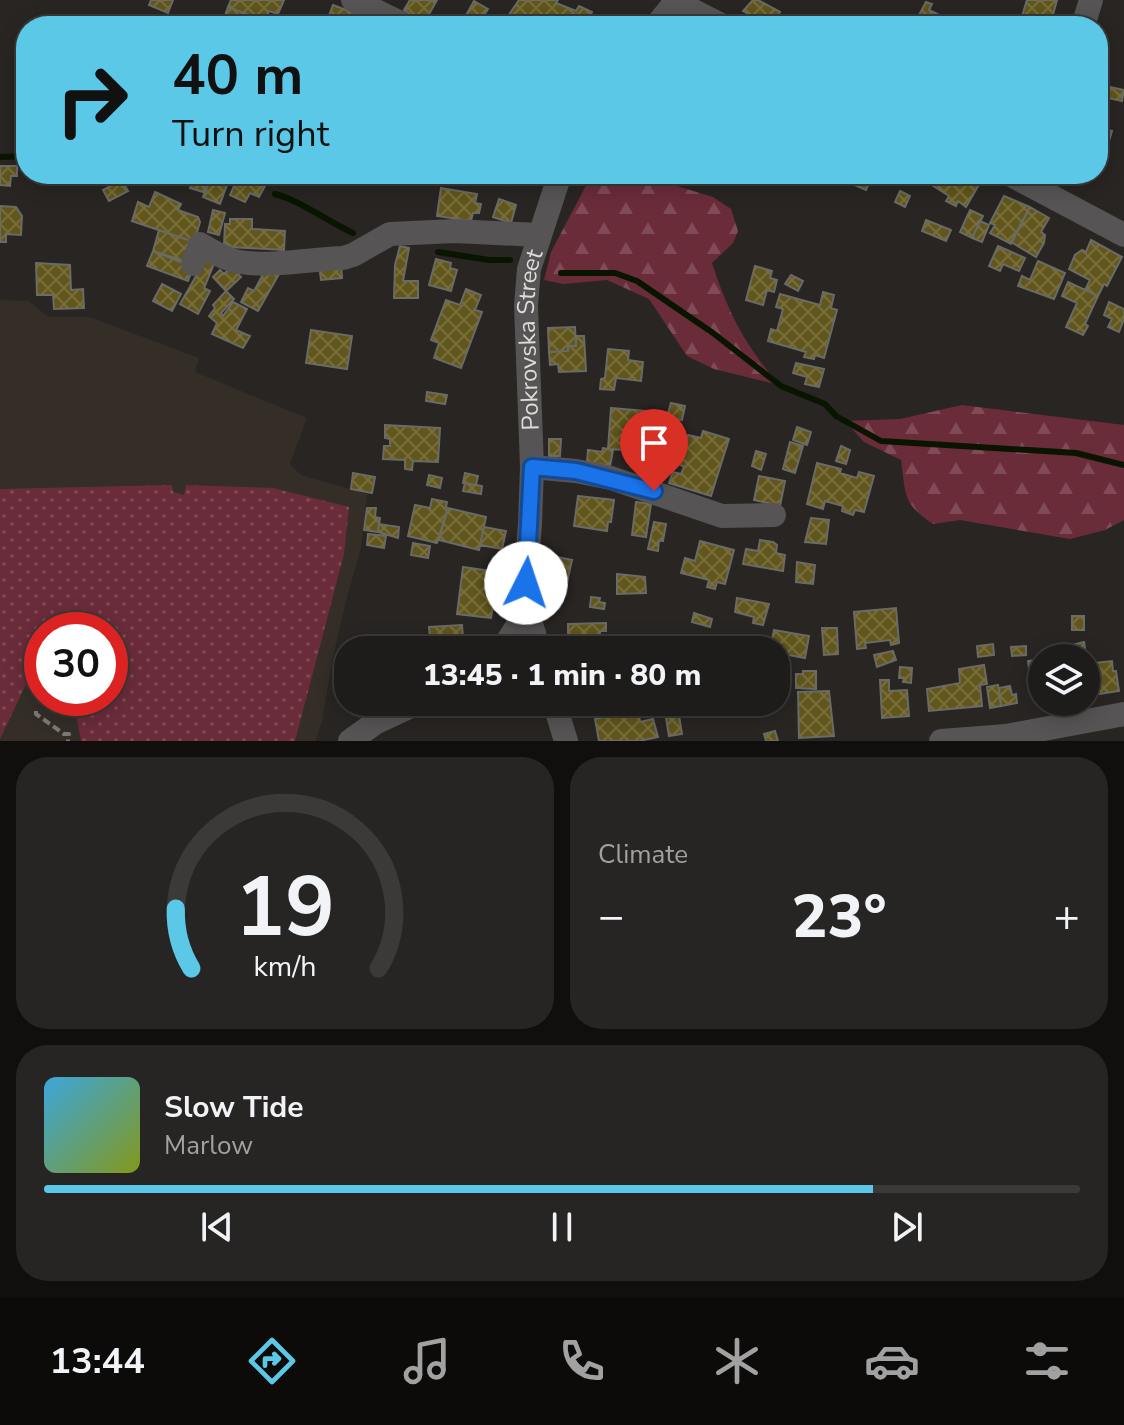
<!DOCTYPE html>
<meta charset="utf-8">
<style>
body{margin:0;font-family:"Nunito Sans",sans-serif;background:#262523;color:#f1f3f6;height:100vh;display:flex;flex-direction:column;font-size:30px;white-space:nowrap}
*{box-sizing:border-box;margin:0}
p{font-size:26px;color:#a1a1a2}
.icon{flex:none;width:44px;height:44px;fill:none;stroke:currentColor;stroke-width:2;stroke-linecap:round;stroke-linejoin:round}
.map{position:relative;height:741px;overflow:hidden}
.panel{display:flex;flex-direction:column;gap:16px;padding:16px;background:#100f0e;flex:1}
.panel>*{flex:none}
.hud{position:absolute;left:16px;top:16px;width:1092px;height:168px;border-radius:32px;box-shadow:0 4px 20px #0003,0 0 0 2px #3c3a39;background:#5ac8e6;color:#111;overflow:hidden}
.fabs{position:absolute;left:1028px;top:644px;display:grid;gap:16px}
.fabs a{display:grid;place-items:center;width:72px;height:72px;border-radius:50%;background:#1e1c1a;box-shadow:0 4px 20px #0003,0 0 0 2px #3c3a39;font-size:40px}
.speed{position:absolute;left:24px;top:612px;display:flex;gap:16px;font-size:40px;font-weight:700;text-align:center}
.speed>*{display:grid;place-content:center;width:104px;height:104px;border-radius:50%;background:#1e1c1a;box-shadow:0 4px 20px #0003,0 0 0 2px #3c3a39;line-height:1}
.speed .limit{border:12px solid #d22;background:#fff;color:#111}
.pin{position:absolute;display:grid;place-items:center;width:68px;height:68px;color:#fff;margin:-82px -34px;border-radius:50% 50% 50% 0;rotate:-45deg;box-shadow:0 0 8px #0007}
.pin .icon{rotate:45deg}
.me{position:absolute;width:88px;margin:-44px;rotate:4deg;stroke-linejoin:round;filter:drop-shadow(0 0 6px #0008)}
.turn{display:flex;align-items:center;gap:28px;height:168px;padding:0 24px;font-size:36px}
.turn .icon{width:104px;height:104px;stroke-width:2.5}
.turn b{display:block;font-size:56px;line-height:68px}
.big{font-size:60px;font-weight:800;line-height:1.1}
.panel .card{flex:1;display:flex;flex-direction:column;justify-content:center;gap:12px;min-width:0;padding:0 28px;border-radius:32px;background:#262523}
.panel .dial{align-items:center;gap:0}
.dial svg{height:208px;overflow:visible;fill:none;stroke:#3c3a39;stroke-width:7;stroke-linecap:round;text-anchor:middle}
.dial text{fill:#f1f3f6;stroke:none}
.song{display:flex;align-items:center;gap:24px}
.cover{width:96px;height:96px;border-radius:12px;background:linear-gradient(135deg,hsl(200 70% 55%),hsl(70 70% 35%))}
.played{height:8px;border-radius:4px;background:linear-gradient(90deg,#5ac8e6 80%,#3c3a39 80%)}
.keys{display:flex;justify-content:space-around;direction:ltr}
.heat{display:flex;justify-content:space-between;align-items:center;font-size:44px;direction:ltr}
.panel .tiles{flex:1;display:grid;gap:16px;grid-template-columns:1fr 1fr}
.card:last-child{grid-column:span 2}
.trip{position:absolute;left:334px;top:636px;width:456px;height:80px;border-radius:32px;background:#1e1c1a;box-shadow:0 4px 20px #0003,0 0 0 2px #3c3a39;font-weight:800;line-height:80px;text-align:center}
.menu{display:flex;height:128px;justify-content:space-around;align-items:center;background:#0c0b0a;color:#a1a1a2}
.menu .icon{width:56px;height:56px}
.menu .selected{color:#5ac8e6}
.menu b{font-size:36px;color:#f1f3f6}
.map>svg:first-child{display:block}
.built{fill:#342e27;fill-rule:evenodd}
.forest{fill:url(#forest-firs)}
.garden{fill:url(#garden-dots)}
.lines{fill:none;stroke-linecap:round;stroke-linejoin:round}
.stream{stroke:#091500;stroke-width:6}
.building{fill:url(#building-cross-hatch);stroke:#6a6a66;stroke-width:2}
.path{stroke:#7c7a78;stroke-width:4;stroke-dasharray:8 4;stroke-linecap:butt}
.minor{stroke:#565454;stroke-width:24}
.route-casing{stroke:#114b97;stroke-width:20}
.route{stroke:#1a73e8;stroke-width:14}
.labels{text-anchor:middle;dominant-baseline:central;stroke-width:8;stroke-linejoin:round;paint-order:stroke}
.street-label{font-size:24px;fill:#dddcda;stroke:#282523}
</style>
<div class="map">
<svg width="1124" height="741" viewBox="0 0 1124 741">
<defs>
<pattern id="forest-firs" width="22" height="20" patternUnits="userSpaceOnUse" patternTransform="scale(2)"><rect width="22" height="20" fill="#6b2c3a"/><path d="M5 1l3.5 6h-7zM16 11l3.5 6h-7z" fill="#804a56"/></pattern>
<pattern id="garden-dots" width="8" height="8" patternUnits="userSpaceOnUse" patternTransform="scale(2)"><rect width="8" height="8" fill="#6b2c3a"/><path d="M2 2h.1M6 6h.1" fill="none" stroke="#804a56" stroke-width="1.8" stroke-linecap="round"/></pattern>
<pattern id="building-cross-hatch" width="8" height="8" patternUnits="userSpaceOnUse" patternTransform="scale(2)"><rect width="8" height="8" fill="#61561b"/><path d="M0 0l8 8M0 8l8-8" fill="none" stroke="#776e3c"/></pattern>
</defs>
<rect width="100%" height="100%" fill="#282523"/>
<!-- built -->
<path class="built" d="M0,300l28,1 21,16h40l110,41 -4,14 112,46 -17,46 11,11 66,19 -6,54 -14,49 -15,64 -10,61 -7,19h-315zM42,630h68v68h-68z"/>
<!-- forest -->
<path class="forest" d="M592,174h58l27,12 36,11 18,12 7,22 -5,12 -21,20c17,52 32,80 67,122l-65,-16 -27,-13 -38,-57 -42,-19 -44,4 -19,-4 7,-28z
M962,405l162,20v95l-19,10 -35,9 -110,-19 -27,4c-31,-21 -27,-29 -32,-64l-37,-18 -19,-21 55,-2z"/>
<!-- garden -->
<path class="garden" d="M172,485l1,7 11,3 2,-10 87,3 76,19 -5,47 -49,187h-214l-8,-43h37v-68h-68v51l-14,-1 -28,59v-250z"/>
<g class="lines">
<!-- stream -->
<path class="stream" d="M0,157l26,-1
M275,194c24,6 54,28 78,39
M438,252l51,8h21
M561,273h54l22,8 76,52 68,53 44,18 11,12 45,25 195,12 48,12"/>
</g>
<!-- building -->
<path class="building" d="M151,0h22l-5,13 -19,-8z
M231,0h53l-6,14 -9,-3 -4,10 -37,-14z
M410,0h27l-13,23 -20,-13z
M519,0h39l-2,3 20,8 3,-5 13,6 -6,14h-71l-9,-7z
M753,0h5l22,12 -8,14h-15l-13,-7 3,-6 -4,-2z
M1027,0h30l-7,26h-31z
M474,1l14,8 -11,17h-17z
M926,2l6,2 -3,6 33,16h-21l-22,-11z
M333,5l32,12 -3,9h-37z
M228,7l16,6 -4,13h-19z
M194,15l12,4 -2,7h-12z
M1110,87l14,3 -2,11 -14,-3z
M1098,128l14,3 -13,43h-1z
M0,166h17v10h-6l-1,10 -10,-1z
M175,174h12l-3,11 -11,-4z
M195,174h14l-6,18 -13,-4z
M212,174h19l-11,30 -17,-7z
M499,174h16l-4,11 -15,-5z
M839,174h22l10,4 -5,12 -28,-12z
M969,174l12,7 -15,26 -8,-6 -2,5 -10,-5 3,-5 -33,-21z
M122,180l6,11 -19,10 -6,-11z
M244,180l14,6 3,-6 5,4 -7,13 -9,-4 -5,9 -15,-7 5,-11 6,3z
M441,188l36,6 -2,9 6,1 -2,9h-6l-2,8 -34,-5z
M900,191l10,5 -5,11 -10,-5z
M155,192l26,12 -3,6 20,7 2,5 -6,20 -62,-21 6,-19 11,5z
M1004,196l26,11 -19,37 -21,-11 5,-8 -5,-2z
M499,199l17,6 -5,18 -18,-6z
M0,206l16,1 6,9 -1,19 -15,-1v8h-6z
M1030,207l19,11 -8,14 4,3 -1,8 -8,14 -25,-15z
M213,210l12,3 -6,22 -11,-3z
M970,210l13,6 -11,22 -12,-6z
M230,219h22v10l33,2 -1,19 -54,-3v-2h-6l1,-21h5z
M926,220l25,10 -5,11 -24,-10z
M980,221l9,4 -7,17 -10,-4z
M159,230l35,12 -7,20 -34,-11z
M1091,240l31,17 -15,29 -3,-2 -6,12 -13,-6 5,-10 -21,-11 6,-14 7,-5 4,2z
M400,246l9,2 -6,33h15v17h-24l1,-33z
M998,246l27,12 -6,13 -16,-7 -3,7 -11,-5z
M153,251l40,16 -5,14 -41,-15z
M207,257l9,2 -12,29 6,3 -12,23 -18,-10z
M436,259l15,4 -1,5 7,2 -6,21 -22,-6z
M1038,261l27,12 -11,26 -36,-13 4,-10 8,4z
M36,263l34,2 1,25 12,-1 1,19 -30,1 -1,-14h-16z
M341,263l1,15 -21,2 -2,-16z
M755,266l17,5 -2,7 7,2 -3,12 -7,-2 -4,15 -17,-5z
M231,267l10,10 -15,14 -13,-14 7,-7 4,4z
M267,267l12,7 -21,37 -17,-9 7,-14 6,3z
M791,275l12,6 -5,10 -13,-7z
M1068,282l30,14 -13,28 3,2 -5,9 -17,-8 11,-24 -15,-7z
M162,284l19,10 -9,17 -19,-10z
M466,289l15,6 -6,15 7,2 -21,56 -27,-10 5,-15 -8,-3 15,-40 14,5z
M226,291l8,8 -13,14 2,3 10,-14 14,7 -11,21 14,6 -7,12 -31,-14 5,-11 -8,-7 6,-8 -2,-3z
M823,292l11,3 -3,13 6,2 -13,48 -9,-3 -1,4 -10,-2 2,-5 -38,-11 3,-12 6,2 6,-22 -7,-2 4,-13 40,11z
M1109,302l15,7v10l-5,13 -11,-5 4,-8 -8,-4z
M575,327l1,19h-8v5l-19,1 -1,-24z
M311,330l41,6 -5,33 -41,-6z
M576,336h8l2,35 -27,1 -1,-8 -8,1 -1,-13 19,-1v-5h8z
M608,349l21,2 -1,9 15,2 -2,19 -25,-3 -2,12 -14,-1 1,-10 4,-1z
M796,363l28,6 -5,18 -14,-3 2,-7 -14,-4z
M427,392l20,3 -2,9 -19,-3z
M671,403l14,3 -3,14 -15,-3z
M611,408l35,3 -3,40 -35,-2z
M385,425l55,3 -2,34 -25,-1 -1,9 -7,-1v-9l-22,-1 1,-13h6v-7l-5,-1z
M797,427l14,5 -4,13 -14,-5z
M703,431l26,8 -18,57 -42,-13 4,-11 8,2 3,-7 -5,-3 9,-29 13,3z
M549,439h12l-1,17h-11z
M790,442l13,4 -8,27 -12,-4z
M841,446l9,4 -4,14 -10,-3z
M603,448l10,2 -3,16 -23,-4 1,-12 14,2z
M756,451l10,3 -5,16 -9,-4z
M817,463l24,6 -1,4 17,5 2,-6 15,4 -10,36 -9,-2 -2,5 -11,-4 1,-5 -18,-5 -2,8 -16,-5z
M353,473l22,4 -3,16 -21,-4z
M465,473l13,3 -2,9 -13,-2z
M429,475l13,3 -2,10 -13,-3z
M759,476l26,5 -5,25 -26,-6z
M465,483l17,3 -1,8 -18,-3z
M578,496l36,4 -3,22h-3l-1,9 -33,-5z
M432,499l15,3 -1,5 2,1 -11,35 -29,-7 7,-31 15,3z
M636,502l15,2 -5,33 -14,-2z
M367,508h9l-1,9 5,1 -2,14 -14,-2z
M448,508l38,9 -7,33 -40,-10z
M811,518l18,2 -3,24 -21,-2z
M654,522l12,2 -3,17 -4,-1 -1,11 -10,-2z
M379,524l20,3 -1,11 -20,-6z
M484,527l22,4 -4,18 -22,-4z
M368,534l18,2 -2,12 -17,-3z
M760,540l13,2 4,3 -1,8 9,2 -2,16 -40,-7 3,-15 12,2z
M700,541l34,9 -9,34 -8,-2 -2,7 -8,-2 2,-7 -28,-7 4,-15 10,3z
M413,543l17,3 -2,12 -17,-3z
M553,556l19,4 -6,27 -19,-5z
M797,562l18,3 -2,19 -17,-2z
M463,567l36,5 -8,46 -34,-4z
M617,574l28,3 1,16 -29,1z
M591,597l9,1 -1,4 6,1 -1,6 -14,-2z
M737,598l32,6 -6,21 -10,-2 1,-6 -19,-5z
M896,608l3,35 -8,2 -1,-5 -25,3 1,5 -9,1 -3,-37z
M694,613l18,6 -2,8 -18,-5z
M1072,616h12v14h-12z
M606,623v8h-6v19h-32v-26z
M462,625l2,25h-33l-2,-23z
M822,628h15l1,26 -14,1z
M774,630l35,6 -4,22 -27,-5 -1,7 -1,-10h-11l5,-1z
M1084,642l3,19h-1v-3h-12l-2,-13z
M993,644l1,11 -16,2 -1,-11z
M1026,646v9l-14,1 -1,-9z
M893,651l3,9 -19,7 -3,-12z
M342,655h6v30l-11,-1z
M1042,659v39l-9,1 -5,-38z
M1112,661l1,10h3l3,20 -33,5v-32z
M984,665l3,19 -7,1 2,21 -53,5 -2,-22 33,-6 -1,-14z
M900,667l12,1 -1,15 -8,-1 1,-4h-5z
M803,671h13v18l-20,-1v-14h7z
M880,680h9v11l18,-1 2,26 -27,2z
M998,685l3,21 -11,2 -3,-21z
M1010,686l2,9 4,-1 1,9 -16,3 -2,-18z
M829,691l5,45 -35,2 -1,-46z
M638,710l2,12 13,-3 5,18 -19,4h-40l-4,-22z
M679,716l3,18 -13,2 -3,-18z
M775,731l3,10h-12l-2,-7z"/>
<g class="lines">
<!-- path -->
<path class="path" d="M36,711v3l28,20h5l-1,7"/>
<!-- minor -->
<g class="minor">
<path d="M353,0l54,26"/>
<path d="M676,2l47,24"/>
<path d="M656,26l21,-26"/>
<path d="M1083,26l8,-26"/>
<path d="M1009,174l115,61"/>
<path d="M193,264l7,-20c12,7 26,16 40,18 28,5 74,-3 103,-4l10,-3 37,-21 65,-3 83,4"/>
<path d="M532,467l44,4 35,7 111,38 52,-1"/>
<path d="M524,601l15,49"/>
<path id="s1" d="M502,650l16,-25 6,-24 6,-77 2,-57 -6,-162 3,-36 31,-95"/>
<path d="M554,702l12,39"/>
<path d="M350,741l25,-18 45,-21"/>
<path d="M941,741l65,-5 118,-22"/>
</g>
</g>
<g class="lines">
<!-- route casing -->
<g class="route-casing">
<path id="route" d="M526,583l6,-116 44,4 78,20"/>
</g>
<!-- route -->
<use href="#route" class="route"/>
</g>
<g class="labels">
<!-- street labels -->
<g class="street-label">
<text stroke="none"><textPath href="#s1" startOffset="316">Pokrovska Street</textPath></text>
</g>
</g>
</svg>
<div class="fabs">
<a><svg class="icon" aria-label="layers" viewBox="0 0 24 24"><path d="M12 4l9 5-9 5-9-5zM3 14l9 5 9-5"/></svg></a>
</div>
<div class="speed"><div class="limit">30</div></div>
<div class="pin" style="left:654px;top:491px;background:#d93025"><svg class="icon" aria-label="arrive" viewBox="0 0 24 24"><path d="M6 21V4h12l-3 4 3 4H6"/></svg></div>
<svg class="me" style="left:526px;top:583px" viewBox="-20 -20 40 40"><circle r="19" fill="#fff"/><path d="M0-13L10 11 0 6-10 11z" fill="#1a73e8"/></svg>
<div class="trip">13:45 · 1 min · 80 m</div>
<div class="hud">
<div class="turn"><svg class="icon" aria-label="right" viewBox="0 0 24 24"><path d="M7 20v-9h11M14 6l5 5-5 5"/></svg><div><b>40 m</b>Turn right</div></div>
</div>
</div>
<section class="panel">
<div class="tiles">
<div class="card dial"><svg viewBox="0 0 100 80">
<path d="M14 69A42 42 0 1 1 86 69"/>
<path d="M14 69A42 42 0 0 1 8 46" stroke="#5ac8e6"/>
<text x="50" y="56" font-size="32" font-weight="700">19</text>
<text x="50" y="72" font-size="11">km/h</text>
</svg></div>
<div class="card"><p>Climate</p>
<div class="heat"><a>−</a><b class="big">23°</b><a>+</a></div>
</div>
<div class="card">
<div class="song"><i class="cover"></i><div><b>Slow Tide</b><p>Marlow</p></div></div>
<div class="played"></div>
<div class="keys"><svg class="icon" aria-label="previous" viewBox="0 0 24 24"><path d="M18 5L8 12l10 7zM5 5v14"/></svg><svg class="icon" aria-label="pause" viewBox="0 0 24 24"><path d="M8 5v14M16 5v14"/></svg><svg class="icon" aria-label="next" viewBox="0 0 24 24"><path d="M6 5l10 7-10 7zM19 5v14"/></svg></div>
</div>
</div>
</section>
<nav class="menu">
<b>13:44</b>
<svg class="icon selected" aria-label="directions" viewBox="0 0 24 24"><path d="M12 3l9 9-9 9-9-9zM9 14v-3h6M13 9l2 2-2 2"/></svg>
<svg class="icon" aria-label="music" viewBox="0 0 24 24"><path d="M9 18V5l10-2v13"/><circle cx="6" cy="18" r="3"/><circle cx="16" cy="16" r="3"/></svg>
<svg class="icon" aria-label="phone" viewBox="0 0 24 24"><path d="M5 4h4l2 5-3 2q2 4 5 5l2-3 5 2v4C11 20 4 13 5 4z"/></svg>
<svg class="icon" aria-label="climate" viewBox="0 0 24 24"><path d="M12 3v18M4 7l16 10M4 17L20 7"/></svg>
<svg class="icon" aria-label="car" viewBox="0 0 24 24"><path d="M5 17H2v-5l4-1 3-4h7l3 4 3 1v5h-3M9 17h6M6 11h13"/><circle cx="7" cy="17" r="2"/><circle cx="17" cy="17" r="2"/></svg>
<svg class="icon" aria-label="filters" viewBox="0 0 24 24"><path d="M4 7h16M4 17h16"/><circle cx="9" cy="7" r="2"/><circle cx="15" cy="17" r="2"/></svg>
</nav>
